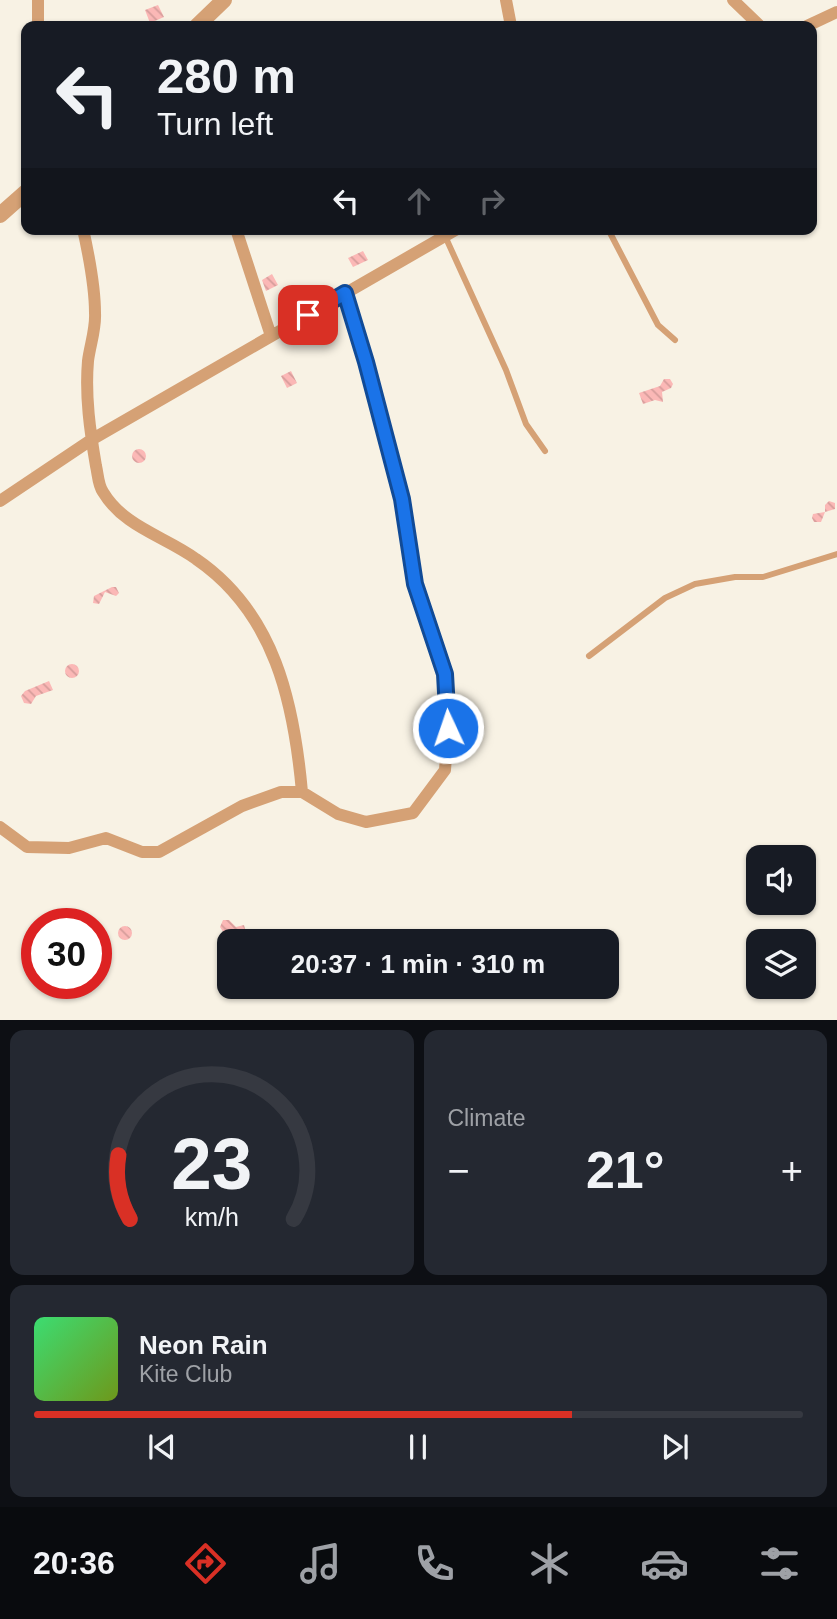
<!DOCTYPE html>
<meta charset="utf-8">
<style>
body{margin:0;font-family:Helvetica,sans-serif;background:#242831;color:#f1f3f6;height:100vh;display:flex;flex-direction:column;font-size:26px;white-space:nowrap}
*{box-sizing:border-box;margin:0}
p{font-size:23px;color:#9ea1a6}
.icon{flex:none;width:38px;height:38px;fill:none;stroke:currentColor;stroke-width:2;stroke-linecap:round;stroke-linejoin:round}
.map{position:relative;height:1020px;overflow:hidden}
.drawer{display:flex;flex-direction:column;gap:10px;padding:10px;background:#0d0f14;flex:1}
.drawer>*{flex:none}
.hud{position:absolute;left:21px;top:21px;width:796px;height:214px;border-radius:14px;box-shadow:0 2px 5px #0004;background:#171b24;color:#f1f3f6;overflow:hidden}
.fabs{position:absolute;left:746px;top:845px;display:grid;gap:14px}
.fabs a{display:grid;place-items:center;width:70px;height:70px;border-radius:14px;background:#171b24;box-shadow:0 2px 5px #0004;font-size:35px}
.speed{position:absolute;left:21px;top:908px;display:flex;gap:14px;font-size:35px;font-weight:700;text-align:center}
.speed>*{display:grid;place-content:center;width:91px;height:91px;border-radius:50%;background:#171b24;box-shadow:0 2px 5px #0004;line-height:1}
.speed .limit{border:10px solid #d22;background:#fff;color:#111}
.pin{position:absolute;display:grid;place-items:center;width:60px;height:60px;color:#fff;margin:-30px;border-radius:14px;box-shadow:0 4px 10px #0006}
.me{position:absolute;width:77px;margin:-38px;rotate:357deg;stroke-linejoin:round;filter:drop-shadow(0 0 5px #0008)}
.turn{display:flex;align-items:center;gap:24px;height:147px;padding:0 21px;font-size:32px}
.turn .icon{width:91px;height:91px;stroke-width:2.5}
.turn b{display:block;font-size:49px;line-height:60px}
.lanes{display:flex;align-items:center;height:66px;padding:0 21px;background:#0003;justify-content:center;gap:35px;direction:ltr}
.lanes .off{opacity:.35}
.big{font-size:52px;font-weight:700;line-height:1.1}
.drawer .widget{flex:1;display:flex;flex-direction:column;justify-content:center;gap:10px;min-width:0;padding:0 24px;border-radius:14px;background:#242831}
.drawer .dial{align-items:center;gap:0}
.dial svg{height:182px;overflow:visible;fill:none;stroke:#363941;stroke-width:7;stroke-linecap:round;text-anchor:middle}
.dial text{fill:#f1f3f6;stroke:none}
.song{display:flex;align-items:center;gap:21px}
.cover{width:84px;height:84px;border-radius:10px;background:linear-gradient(135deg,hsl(140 70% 55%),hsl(80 70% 35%))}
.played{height:7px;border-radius:4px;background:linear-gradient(90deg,#d93025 70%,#363941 70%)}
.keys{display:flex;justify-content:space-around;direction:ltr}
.heat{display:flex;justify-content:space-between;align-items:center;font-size:38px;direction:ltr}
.drawer .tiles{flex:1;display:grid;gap:10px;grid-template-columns:1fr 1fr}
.widget:last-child{grid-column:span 2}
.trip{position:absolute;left:217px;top:929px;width:402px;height:70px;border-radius:14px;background:#171b24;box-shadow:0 2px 5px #0004;font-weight:700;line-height:70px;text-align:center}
.menu{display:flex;height:112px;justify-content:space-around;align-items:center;background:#090b0e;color:#9ea1a6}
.menu .icon{width:49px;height:49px}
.menu .on{color:#d93025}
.menu b{font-size:32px;color:#f1f3f6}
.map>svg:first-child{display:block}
.building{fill:url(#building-back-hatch)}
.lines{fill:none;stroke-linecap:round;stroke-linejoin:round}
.service{stroke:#d5a175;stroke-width:6}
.minor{stroke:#d5a175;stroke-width:12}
.tertiary{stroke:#d5a175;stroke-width:16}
.route-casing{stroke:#114b97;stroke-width:18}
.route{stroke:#1a73e8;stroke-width:12}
</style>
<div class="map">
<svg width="837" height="1021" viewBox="0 0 837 1021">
<defs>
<pattern id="building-back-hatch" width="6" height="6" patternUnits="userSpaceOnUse" patternTransform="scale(1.75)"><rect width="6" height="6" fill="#fbb8b6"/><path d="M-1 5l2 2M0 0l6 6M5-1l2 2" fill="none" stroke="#d69d9b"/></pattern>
</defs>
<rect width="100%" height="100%" fill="#f8f2e4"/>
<!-- building -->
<path class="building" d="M158,5l6,12 -14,6 -5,-13z
M363,251l5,9 -15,7 -5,-9z
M272,274l6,11 -12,6 -4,-11z
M291,371l6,12 -10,5 -6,-12z
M664,379h6l3,5 -2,4 -9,4 1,10 -8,-2 -12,4 -4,-11 21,-7z
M132 456a7 7 0 1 1 14 0a7 7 0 1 1-14 0Z
M829,501l6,2v6l-10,3 -4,10h-7l-2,-4 1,-4 12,-2v-7z
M112,587h4l3,6 -3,3 -11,-4 -6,12 -6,-1 1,-7z
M65 671a7 7 0 1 1 14 0a7 7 0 1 1-14 0Z
M49,681l4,9 -17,6 -5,8 -7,-1 -3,-7 4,-5z
M223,920h6l7,7 8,-2 2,7 -6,2 -7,-4 -9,3 -4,-6z
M118 933a7 7 0 1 1 14 0a7 7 0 1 1-14 0Z"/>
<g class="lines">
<!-- service -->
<path class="service" d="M608,229l50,96 17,15
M445,236l61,134 20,54 19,27
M589,656l76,-58 30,-14 40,-7h28l74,-23"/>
<!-- minor -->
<path class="minor" d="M506,0l5,26
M733,0l27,26
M38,26v-26
M807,26l30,-14
M83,229c6,27 12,56 12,84 1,16 -5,32 -7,48 -3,35 2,70 8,105 2,8 2,19 7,26 21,35 61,44 93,67 79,54 98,144 106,233
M236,229l35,107
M0,501l91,-61 366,-211
M0,827l27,20 42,1 37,-10 36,14h17l83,-46 39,-14h21l36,22 28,8 47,-9 32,-43 3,-42 -3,-54 -30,-90 -13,-85 -36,-137 -21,-69"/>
<!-- tertiary -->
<path class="tertiary" d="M197,26l27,-26
M0,215l26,-23"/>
</g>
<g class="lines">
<!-- route casing -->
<g class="route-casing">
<path id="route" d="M308,315l37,-22 21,69 36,137 13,85 30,90 3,54"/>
</g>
<!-- route -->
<use href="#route" class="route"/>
</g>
</svg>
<div class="fabs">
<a><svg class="icon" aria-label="sound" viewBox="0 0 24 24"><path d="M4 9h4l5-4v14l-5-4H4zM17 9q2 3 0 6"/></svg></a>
<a><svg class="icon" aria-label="layers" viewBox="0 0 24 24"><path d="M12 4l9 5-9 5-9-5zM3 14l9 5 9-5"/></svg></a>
</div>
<div class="speed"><div class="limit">30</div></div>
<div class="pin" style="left:308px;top:315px;background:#d93025"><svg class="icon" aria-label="arrive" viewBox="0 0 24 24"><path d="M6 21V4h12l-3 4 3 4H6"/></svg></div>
<svg class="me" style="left:448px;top:728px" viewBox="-20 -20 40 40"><circle r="17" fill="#1a73e8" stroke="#fff" stroke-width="3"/><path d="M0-11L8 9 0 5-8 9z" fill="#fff"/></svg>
<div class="trip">20:37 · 1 min · 310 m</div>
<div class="hud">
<div class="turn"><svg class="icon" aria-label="left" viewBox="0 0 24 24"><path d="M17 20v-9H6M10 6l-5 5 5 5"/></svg><div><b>280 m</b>Turn left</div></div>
<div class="lanes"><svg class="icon" aria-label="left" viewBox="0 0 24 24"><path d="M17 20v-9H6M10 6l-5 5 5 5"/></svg><svg class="icon off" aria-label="ahead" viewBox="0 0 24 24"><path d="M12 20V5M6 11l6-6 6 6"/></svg><svg class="icon off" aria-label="right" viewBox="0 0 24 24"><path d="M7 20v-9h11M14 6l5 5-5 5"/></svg></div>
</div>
</div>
<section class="drawer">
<div class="tiles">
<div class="widget dial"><svg viewBox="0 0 100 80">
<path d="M14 69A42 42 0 1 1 86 69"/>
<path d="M14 69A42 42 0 0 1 9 41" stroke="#d93025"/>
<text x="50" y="56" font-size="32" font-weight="700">23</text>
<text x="50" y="72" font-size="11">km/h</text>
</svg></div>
<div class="widget"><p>Climate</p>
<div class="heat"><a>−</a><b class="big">21°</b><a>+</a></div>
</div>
<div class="widget">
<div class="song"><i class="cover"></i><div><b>Neon Rain</b><p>Kite Club</p></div></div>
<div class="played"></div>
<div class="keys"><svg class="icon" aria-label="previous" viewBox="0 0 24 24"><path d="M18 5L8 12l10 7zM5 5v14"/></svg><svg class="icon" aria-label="pause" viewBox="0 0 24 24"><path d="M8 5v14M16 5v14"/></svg><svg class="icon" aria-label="next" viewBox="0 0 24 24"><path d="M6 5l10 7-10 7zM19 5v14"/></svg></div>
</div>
</div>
</section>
<nav class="menu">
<b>20:36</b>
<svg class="icon on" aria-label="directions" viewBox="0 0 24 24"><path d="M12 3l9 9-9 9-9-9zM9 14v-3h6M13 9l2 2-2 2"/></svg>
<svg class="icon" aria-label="music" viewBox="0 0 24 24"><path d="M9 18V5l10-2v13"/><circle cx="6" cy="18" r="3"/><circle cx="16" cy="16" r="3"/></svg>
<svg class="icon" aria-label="phone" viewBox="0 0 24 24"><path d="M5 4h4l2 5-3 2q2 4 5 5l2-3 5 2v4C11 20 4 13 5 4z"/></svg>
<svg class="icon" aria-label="climate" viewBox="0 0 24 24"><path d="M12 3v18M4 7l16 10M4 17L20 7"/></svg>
<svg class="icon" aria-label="car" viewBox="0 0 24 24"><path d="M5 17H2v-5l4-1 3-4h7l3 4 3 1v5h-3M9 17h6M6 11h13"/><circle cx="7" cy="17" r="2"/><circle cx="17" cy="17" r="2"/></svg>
<svg class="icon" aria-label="filters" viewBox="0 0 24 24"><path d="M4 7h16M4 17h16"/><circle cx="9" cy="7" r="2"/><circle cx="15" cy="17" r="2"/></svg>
</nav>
